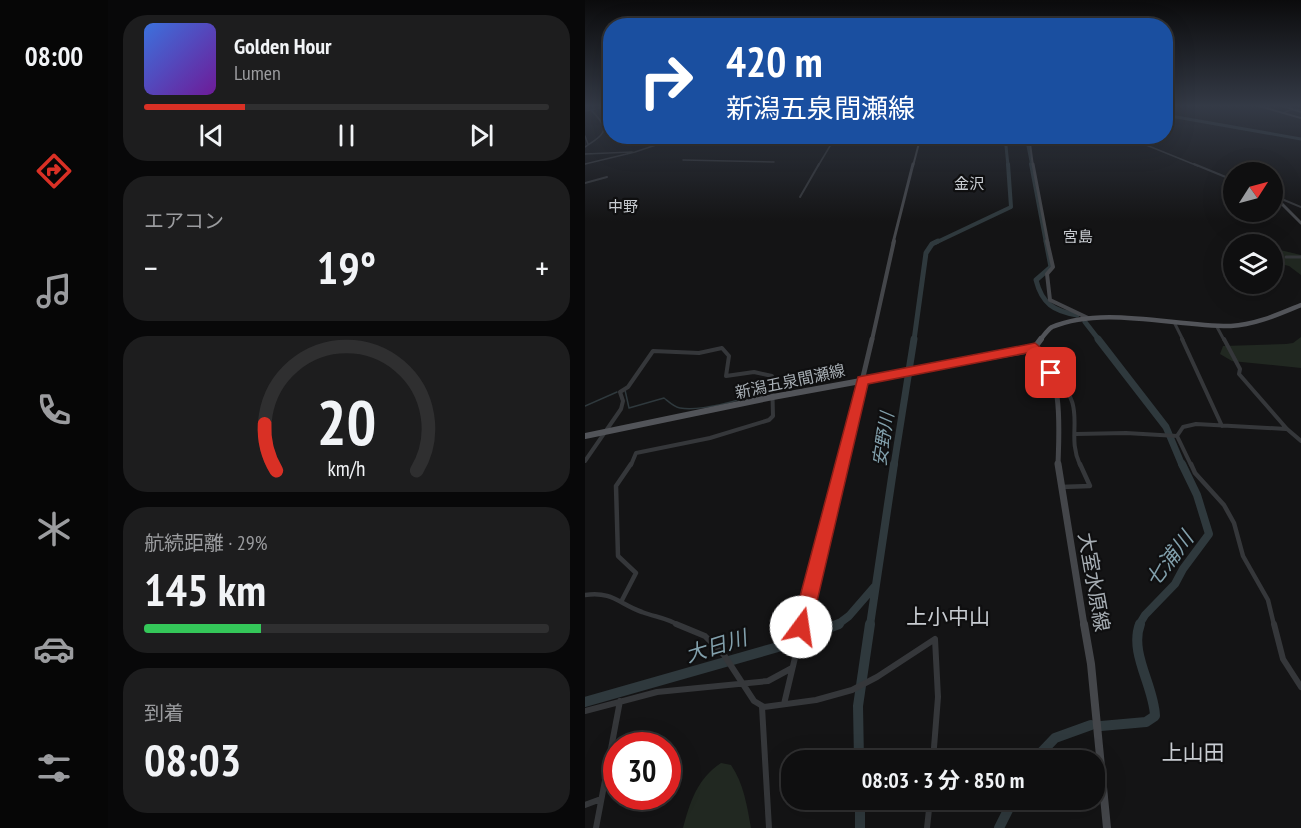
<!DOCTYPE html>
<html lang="ja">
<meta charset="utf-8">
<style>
body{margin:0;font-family:"PT Sans Narrow","Noto Sans JP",sans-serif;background:#1d1d1e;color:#f1f3f6;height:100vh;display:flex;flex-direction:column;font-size:22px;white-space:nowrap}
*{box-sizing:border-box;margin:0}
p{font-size:20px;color:#9b9c9f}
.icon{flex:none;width:33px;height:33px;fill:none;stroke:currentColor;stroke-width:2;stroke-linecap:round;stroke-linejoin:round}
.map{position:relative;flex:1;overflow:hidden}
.details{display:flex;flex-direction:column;gap:15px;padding:15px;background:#080809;width:477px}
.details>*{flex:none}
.guide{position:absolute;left:18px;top:18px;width:570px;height:126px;border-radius:24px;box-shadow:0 6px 24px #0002,0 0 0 2px #2f2f30;background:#1a4fa0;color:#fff;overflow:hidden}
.needle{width:39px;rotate:54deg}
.buttons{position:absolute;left:638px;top:162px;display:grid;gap:12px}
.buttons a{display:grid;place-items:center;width:60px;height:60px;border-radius:50%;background:#0f0f10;box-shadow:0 6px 24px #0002,0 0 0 2px #2f2f30;font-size:30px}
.speed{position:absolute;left:18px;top:732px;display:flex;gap:12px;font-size:30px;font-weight:700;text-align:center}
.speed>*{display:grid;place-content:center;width:78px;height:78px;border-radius:50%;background:#0f0f10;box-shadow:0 6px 24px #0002,0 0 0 2px #2f2f30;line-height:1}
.speed .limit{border:9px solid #d22;background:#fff;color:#111}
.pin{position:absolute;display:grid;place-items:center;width:51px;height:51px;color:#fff;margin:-26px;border-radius:12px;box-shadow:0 3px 9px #0006}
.me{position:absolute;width:66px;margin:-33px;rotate:14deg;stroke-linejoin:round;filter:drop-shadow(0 0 4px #0008)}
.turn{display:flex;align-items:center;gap:21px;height:126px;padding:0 24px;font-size:27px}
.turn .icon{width:78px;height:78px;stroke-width:2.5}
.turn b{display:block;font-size:42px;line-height:51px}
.big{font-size:45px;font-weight:700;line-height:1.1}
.details .widget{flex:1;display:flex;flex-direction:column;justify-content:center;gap:9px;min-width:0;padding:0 21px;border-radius:24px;background:#1d1d1e}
.details .dial{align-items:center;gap:0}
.dial svg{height:156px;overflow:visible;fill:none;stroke:#2f2f30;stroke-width:7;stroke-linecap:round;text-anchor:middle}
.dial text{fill:#f1f3f6;stroke:none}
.song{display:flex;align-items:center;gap:18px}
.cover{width:72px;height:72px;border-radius:9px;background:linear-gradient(135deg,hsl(220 70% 55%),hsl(280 70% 35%))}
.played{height:6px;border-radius:3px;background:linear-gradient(90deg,#d93025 25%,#2f2f30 25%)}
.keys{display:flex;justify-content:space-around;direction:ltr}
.heat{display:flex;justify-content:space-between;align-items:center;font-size:33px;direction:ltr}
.charge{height:9px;border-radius:4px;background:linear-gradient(90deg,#34c759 29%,#2f2f30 0)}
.trip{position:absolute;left:196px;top:750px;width:324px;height:60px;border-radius:24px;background:#0f0f10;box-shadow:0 6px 24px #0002,0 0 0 2px #2f2f30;font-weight:700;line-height:60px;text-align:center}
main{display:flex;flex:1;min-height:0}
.tab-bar{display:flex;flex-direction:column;width:108px;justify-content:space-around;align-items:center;background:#060606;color:#9b9c9f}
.tab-bar .icon{width:42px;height:42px}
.tab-bar .current{color:#d93025}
.tab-bar b{font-size:27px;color:#f1f3f6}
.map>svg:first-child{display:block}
.green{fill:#212821}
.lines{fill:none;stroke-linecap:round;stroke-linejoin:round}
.stream{stroke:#2f393d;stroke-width:1.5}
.river-far5{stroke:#2f393d;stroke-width:3}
.river-far4{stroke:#2f393d;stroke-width:4}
.river-far3{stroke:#2f393d;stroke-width:5}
.river-far2{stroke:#2f393d;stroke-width:7}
.river-far1{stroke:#2f393d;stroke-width:8}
.river{stroke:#2f393d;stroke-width:10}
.street-far5{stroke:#35373a;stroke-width:1.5}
.street-far4{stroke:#35373a;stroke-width:2}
.street-far3{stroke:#35373a;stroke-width:3}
.street-far2{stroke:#35373a;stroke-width:4}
.street-far1{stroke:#35373a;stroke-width:4.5}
.street{stroke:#35373a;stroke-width:6}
.secondary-far5{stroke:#44464a;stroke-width:2}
.secondary-far4{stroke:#44464a;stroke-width:3}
.secondary-far3{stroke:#44464a;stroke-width:4}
.secondary-far2{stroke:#44464a;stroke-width:5}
.secondary-far1{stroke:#44464a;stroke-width:7}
.secondary{stroke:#44464a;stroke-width:8}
.primary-far1{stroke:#525459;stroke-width:4.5}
.primary{stroke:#525459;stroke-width:6}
.route{fill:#d93025;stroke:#8d1f18;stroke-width:1.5}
.labels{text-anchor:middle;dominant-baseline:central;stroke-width:4.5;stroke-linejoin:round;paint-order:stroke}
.far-neighbourhood-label{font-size:15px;fill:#c8ccd1;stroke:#0f0f10}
.street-label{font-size:16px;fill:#a7aeb4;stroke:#0f0f10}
.water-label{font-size:18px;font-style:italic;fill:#82a0ac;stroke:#0f0f10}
.near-street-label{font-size:20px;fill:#a7aeb4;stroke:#0f0f10}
.near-water-label{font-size:21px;font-style:italic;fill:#82a0ac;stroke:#0f0f10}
.near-neighbourhood-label{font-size:21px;fill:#c8ccd1;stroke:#0f0f10}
</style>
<main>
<nav class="tab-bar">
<b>08:00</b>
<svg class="icon current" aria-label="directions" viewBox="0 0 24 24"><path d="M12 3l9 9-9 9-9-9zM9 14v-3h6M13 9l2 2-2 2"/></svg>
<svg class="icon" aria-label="music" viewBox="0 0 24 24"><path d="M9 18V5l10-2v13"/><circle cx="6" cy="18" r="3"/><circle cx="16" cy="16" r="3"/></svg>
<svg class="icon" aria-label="phone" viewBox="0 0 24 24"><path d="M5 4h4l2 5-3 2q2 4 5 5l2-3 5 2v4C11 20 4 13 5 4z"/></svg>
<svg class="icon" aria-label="climate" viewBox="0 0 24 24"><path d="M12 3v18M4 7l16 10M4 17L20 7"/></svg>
<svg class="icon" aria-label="car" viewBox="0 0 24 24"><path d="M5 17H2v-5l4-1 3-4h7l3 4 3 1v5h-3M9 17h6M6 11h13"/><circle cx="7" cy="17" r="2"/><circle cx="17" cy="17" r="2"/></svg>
<svg class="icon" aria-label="filters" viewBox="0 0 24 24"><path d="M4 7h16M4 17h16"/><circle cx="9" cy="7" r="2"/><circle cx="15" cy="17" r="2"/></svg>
</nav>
<section class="details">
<div class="widget">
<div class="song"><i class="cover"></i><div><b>Golden Hour</b><p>Lumen</p></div></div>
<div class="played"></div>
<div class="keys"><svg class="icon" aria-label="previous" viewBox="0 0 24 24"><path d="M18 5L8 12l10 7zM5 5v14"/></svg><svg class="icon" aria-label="pause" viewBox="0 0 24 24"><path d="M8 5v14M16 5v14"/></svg><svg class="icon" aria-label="next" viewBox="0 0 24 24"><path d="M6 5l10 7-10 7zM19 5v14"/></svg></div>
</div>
<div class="widget"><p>エアコン</p>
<div class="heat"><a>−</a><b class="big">19°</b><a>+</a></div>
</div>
<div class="widget dial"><svg viewBox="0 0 100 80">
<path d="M14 69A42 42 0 1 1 86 69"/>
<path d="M14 69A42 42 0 0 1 8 45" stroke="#d93025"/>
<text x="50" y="56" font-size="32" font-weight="700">20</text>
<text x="50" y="72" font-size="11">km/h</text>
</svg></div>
<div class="widget"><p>航続距離 · 29%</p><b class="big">145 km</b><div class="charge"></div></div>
<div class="widget"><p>到着</p><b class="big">08:03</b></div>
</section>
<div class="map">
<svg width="716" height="828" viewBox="0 0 716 828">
<rect width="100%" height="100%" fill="#141415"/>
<!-- green -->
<path class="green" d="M695,250l21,5v20l-12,-9 -17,-4v-10z
M716,337v31l-69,-7 -12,-7 3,-8 63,-2 7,-1z
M136,763l10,2c13,19 16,41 20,63h-68c7,-26 14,-49 38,-65z"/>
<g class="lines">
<!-- stream -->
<path class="stream" d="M189,389l23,-4
M40,390l4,18 35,-10c5,4 10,9 16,10 24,4 67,-10 90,-18
M0,406l32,-14"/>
<!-- river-far5 -->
<path class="river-far5" d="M580,115l136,24
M420,136l3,30
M441,136l6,30"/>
<!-- river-far4 -->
<path class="river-far4" d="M446,164l15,79
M350,243l76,-36 -3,-43"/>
<!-- river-far3 -->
<path class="river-far3" d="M461,241l5,26 -15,13c6,24 18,31 41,35
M500,322l14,18
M329,340l12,-87 6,-9 6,-3"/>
<!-- river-far2 -->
<path class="river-far2" d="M513,339l68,88 16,38
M309,465l20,-126"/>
<!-- river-far1 -->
<path class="river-far1" d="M252,625l12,-9 26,-30
M285,625l24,-161
M554,625l6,-10 30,-31 8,-15 26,-35 -12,-39 -15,-31"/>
<!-- river -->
<path class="river" d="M0,702l193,-55 61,-23
M516,726l45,-4 9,-6c-1,-30 -26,-63 -15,-92
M274,760l-1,-54 12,-82
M449,760l21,-22 36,-13
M275,800v28
M414,828l14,-28"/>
<!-- street-far5 -->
<path class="street-far5" d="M0,111l26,-5
M698,113l10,-4 8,1
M0,136l3,8
M281,136l51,1
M482,136l1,3
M539,136l74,30
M0,147c21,-14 26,-17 6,-37
M0,154l47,-2
M98,160l91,2
M0,164l50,-12 48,-16
M233,166l18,-30"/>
<!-- street-far4 -->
<path class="street-far4" d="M609,164l39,16
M0,183l22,-6
M687,195l29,12
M215,197l19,-33"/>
<!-- street-far3 -->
<path class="street-far3" d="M701,257h15
M590,324l8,16
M632,327l7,13"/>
<!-- street-far2 -->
<path class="street-far2" d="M597,339l40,87
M639,339l16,30 -1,5 48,55 14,12
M467,373c39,36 12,57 28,92
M491,434l50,-1 51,3
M592,436l14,29
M592,436l6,-9 13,-3 90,5
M0,461l36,-52 2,-8 -3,-9 8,-5 25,-36 46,2 23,-5 7,8 -3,20 28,-4 18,4 1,40 -4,4 -59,18 -74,15 -5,12
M257,465l20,-84"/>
<!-- street-far1 -->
<path class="street-far1" d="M606,464l4,9 29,32 10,18 9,33 25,44 6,25
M476,487l29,-1 -10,-22
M0,595c28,-4 34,9 57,17 13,5 25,6 36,13
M36,602l15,-29 -18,-17 -2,-70 15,-22
M218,625l39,-161"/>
<!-- street -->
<path class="street" d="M91,624l29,12 19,19 30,46 10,6 52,-7 36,-10 25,-13 58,-38 3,58 -5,63
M689,624l9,35 18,28
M199,704l19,-80
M177,707l7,121
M0,711l72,-19 111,-11 24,-13
M0,805l16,-6
M11,828l24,-127
M342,828l3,-28"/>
<!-- secondary-far5 -->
<path class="secondary-far5" d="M670,105l46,13
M694,105l22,7
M444,136l4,30
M328,166l6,-23 -2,-7"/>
<!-- secondary-far4 -->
<path class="secondary-far4" d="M448,164l15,79
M696,199l-1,3 21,21
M308,243l20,-79"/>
<!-- secondary-far3 -->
<path class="secondary-far3" d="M462,241l6,26 -6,7 3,26 38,18
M287,340l22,-99"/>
<!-- secondary-far2 -->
<path class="secondary-far2" d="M450,347c29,27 24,82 23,118
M277,381l10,-42"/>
<!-- secondary-far1 -->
<path class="secondary-far1" d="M473,464l26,161"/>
<!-- secondary -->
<path class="secondary" d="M499,624l7,40 16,164"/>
<!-- primary-far1 -->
<path class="primary-far1" d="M455,340c4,-4 7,-10 12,-13 52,-22 124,0 179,-1 24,-1 48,-12 70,-21"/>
<!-- primary -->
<path class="primary" d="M0,436l188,-39 252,-46 10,-4 6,-8"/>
</g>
<!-- sky -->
<linearGradient id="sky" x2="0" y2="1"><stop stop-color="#0b0b0c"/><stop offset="0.48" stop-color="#343a46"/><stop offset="1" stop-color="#343a46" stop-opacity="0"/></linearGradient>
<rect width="716" height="221" fill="url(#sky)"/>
<!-- route -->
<path class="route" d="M450,343l17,14 5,16 -2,3h-9l-4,-14 -10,-10 -164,32 -57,243 -3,7 -7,3 -7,-3 -2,-7 66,-250z"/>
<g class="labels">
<!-- far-neighbourhood labels -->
<g class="far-neighbourhood-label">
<text x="384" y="183">金沢</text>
<text x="38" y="206">中野</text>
<text x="493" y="236">宮島</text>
</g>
<!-- street labels -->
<g class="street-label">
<text transform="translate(205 381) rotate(-12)">新潟五泉間瀬線</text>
</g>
<!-- water labels -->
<g class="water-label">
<text transform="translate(298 439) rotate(-81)">安野川</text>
</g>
<!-- near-street labels -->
<g class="near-street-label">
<text transform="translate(509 582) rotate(80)">大室水原線</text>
</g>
<!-- near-water labels -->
<g class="near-water-label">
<text transform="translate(584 559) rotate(-52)">七浦川</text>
<text transform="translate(131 646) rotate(-17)">大日川</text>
</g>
<!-- near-neighbourhood labels -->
<g class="near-neighbourhood-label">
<text x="363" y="616">上小中山</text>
<text x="608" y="752">上山田</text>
</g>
</g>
</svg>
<div class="buttons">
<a><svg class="needle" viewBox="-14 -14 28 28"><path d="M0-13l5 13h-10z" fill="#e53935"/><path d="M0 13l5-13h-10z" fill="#9b9c9f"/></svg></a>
<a><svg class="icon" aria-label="layers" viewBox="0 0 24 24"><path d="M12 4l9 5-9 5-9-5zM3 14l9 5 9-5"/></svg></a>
</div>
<div class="speed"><div class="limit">30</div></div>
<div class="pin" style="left:466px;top:373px;background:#d93025"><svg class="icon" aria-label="arrive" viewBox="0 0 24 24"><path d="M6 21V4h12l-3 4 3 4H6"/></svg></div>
<svg class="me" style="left:216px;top:627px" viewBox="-20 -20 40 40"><circle r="19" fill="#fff"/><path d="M0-13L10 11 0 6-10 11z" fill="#d93025"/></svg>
<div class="trip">08:03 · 3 分 · 850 m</div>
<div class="guide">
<div class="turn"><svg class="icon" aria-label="right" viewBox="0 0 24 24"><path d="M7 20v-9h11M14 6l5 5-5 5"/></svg><div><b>420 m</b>新潟五泉間瀬線</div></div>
</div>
</div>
</main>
